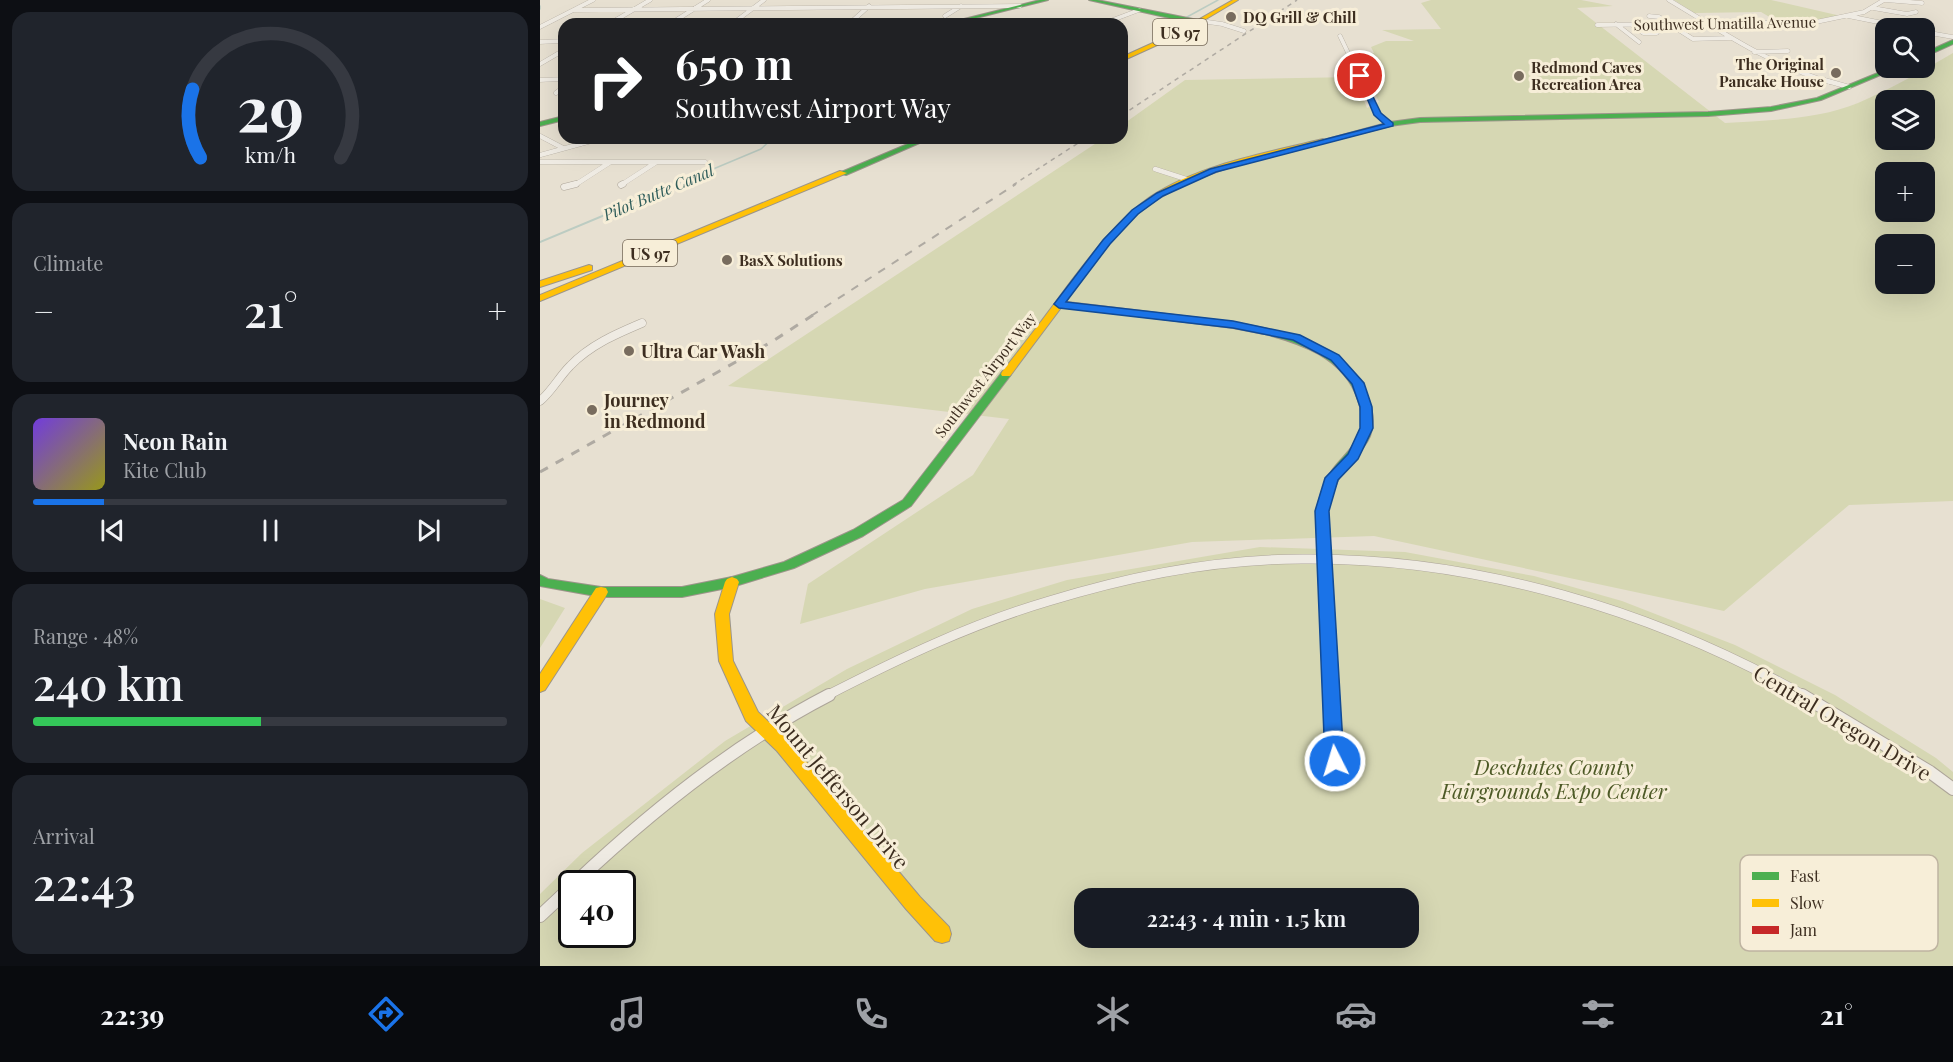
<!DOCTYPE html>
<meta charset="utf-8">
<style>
body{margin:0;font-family:"Playfair Display",serif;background:#20242c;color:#f1f3f6;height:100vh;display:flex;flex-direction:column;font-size:22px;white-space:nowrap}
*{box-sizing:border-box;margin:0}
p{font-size:20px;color:#9ea1a6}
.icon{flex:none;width:33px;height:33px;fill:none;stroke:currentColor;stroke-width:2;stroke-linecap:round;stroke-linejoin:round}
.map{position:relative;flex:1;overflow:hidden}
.side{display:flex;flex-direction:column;gap:12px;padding:12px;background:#0d0f14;width:540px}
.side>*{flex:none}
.guide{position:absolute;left:18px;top:18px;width:570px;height:126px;border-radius:18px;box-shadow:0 6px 24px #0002;background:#202124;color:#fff;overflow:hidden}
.buttons{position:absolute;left:1335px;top:18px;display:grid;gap:12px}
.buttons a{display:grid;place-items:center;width:60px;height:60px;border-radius:12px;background:#171b24;box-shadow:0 6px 24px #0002;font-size:30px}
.speed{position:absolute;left:18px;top:870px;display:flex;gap:12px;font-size:30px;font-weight:700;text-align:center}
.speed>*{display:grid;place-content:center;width:78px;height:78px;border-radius:50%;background:#171b24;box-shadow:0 6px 24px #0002;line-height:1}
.speed .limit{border:3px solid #111;border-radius:9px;background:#fff;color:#111}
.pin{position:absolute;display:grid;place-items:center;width:51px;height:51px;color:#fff;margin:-26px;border:3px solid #fff;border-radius:50%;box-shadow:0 2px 6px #0007}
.me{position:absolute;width:66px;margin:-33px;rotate:355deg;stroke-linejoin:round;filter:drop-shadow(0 0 4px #0008)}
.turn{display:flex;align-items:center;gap:21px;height:126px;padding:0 18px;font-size:27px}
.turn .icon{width:78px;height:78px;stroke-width:2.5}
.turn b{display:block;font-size:42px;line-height:51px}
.big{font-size:45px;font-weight:600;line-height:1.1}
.side .card{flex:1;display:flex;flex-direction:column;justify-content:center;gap:9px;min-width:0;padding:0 21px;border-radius:18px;background:#20242c}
.side .dial{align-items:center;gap:0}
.dial svg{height:156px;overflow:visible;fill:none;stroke:#363941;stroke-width:7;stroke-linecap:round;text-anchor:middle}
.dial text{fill:#f1f3f6;stroke:none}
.song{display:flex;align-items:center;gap:18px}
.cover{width:72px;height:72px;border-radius:9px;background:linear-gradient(135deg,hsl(260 70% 55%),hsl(60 70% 35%))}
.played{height:6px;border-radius:3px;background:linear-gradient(90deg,#1a73e8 15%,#363941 15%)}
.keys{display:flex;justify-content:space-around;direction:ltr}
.heat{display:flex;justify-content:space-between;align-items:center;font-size:33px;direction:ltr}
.charge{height:9px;border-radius:4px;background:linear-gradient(90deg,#34c759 48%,#363941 0)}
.trip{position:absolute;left:534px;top:888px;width:345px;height:60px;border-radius:18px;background:#171b24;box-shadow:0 6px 24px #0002;font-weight:600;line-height:60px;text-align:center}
.menu{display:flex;height:96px;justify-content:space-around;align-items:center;background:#090b0e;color:#9ea1a6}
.menu .icon{width:42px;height:42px}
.menu .selected{color:#1a73e8}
.menu b{font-size:27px;color:#f1f3f6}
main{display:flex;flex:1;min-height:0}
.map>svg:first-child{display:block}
.green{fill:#d6d7b3;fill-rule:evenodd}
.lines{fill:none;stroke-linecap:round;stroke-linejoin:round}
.stream-far1{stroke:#bcccc2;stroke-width:1.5}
.stream{stroke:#bcccc2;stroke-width:2}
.street-far5-casing{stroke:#ada599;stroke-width:4.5}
.street-far4-casing{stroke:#ada599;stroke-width:5}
.street-far3-casing{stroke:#ada599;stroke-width:7}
.street-far2-casing{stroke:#ada599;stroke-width:9}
.street-far1-casing{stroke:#ada599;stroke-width:10}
.street-casing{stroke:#ada599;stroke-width:14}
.fast-casing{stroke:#9c958a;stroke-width:2}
.slow-casing{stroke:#9c958a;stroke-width:2}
.jam-casing{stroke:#9c958a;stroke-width:2}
.street-far5{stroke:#efebe3;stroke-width:4}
.street-far4{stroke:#efebe3;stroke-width:4.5}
.street-far3{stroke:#efebe3;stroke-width:6}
.street-far2{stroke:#efebe3;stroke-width:8}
.street-far1{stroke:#efebe3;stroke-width:9}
.street{stroke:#efebe3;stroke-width:12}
.fast{fill:#4caf50;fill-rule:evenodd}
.slow{fill:#ffc107;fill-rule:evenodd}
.jam{fill:#c62828;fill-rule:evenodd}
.rail-far2{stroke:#afaaa2;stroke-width:1.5;stroke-dasharray:4.5 4.5;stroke-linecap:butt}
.rail-far1{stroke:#afaaa2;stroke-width:2;stroke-dasharray:8 8;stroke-linecap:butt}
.rail{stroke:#afaaa2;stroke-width:3;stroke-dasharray:9 9;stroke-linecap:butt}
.route{fill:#1a73e8;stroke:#114b97;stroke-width:1.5}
.poi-dot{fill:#786c5e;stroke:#f7eed8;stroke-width:2}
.labels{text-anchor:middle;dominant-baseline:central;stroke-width:6;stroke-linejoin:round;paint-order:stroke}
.far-poi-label{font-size:15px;font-weight:bold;fill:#3d2e20;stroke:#f7eed8;text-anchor:start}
.far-street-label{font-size:15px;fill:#3d2e20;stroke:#f7eed8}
.shield{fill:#f7eed8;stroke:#756857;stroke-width:1.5}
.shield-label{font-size:16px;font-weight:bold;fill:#3d2e20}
.far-water-label{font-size:16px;font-style:italic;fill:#2f5d5a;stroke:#f7eed8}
.poi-label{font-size:18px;font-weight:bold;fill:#3d2e20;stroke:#f7eed8;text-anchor:start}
.near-street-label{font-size:21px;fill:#3d2e20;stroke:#f7eed8}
.near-park-label{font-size:21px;font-style:italic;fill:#4d5a26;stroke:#f7eed8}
.key{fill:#f7eed8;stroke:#bfb4a1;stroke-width:1.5}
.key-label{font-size:16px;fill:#3d2e20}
</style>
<main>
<section class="side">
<div class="card dial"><svg viewBox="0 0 100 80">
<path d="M14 69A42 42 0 1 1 86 69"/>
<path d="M14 69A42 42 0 0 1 10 34" stroke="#1a73e8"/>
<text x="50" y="56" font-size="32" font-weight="700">29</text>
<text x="50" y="72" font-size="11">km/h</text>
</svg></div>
<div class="card"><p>Climate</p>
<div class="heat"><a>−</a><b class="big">21°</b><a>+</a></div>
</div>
<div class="card">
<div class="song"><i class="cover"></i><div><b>Neon Rain</b><p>Kite Club</p></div></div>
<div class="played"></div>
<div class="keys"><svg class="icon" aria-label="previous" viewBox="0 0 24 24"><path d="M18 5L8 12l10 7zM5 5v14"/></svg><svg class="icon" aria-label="pause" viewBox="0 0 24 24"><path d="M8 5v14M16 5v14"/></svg><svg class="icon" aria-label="next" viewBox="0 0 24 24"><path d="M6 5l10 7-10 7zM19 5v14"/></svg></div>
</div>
<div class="card"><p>Range · 48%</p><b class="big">240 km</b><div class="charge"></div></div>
<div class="card"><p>Arrival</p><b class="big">22:43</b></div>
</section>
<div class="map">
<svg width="1413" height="966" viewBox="0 0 1413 966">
<rect width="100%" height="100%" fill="#e7e0d1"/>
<!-- green -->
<path class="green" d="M891,0h150l32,6 -36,2 148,115c43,-3 92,-3 133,-20 33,-14 64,-32 95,-50v448l-104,4 -125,106 -350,-75 -182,6 -267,47 -125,35 8,-40 165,-109 36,-56 -281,-33 376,-248h18v-13l63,-45 170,-3 12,31 12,-6 -23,-49h18l-3,-6 15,-6h28l-32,-11 59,-1 -20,-26zM1346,100h38v40h-38zM1346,172h38v40h-38zM1346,244h38v40h-38z
M1134,0h97l70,16 -23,4 -40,2 -17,-10 -67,1z
M720,547l145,5 129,24 88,25 113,44 100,50 101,63 17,14v194h-1413v-72l42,-41 143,-112 122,-72 125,-60 95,-29zM32,884h50v50h-50zM544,898h324v40h-324z
M0,599l25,9 -25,40z"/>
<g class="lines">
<!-- stream-far1 -->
<path class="stream-far1" d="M0,6v3
M647,17l31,-17
M632,27l8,-7
M135,185l86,-36 12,-11"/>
<!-- stream -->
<path class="stream" d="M0,242l139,-58"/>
<!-- street-far5 casing -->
<g class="street-far5-casing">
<path id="street-far5" d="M1129,0c54,32 100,65 161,82
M1345,0l37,3
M1333,8l34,6 9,-2
M34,10l446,-4
M405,16l16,-10
M1109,16l10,1 10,6
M1308,16l60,12
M661,21l21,3 22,7
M69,24l41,-24
M130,24l38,-24
M192,24l32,-24
M309,24l20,-18
M562,24l37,-14
M1076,24l23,18
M1057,25l219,-3 48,-10 20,-12
M1092,25l11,8h14l-3,-4
M1131,25l22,14 38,-1
M0,27l53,-27
M1384,32l29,5
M800,36l22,46
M0,42l24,-1
M1214,52l34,-1
M0,64l24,-14
M0,80l24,-1"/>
</g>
<!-- street-far4 casing -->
<g class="street-far4-casing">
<path id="street-far4" d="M821,80l17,35 12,9
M1284,80l25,7
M16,93l8,-6
M0,136l23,12
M0,155l62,-17
M0,162h165
M615,169l34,11
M31,185l7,-2 31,-20
M81,185l34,-22"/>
</g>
<!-- street-far3 casing -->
<g class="street-far3-casing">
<path id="street-far3" d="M81,185l2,-1
M24,187l12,-3"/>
</g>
<!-- street-far2 casing -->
<g class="street-far2-casing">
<path id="street-far2" d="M0,401c12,-10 19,-24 30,-35 20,-21 46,-32 72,-43"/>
</g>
<!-- street-far1 casing -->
<g class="street-far1-casing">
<path id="street-far1" d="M286,696c72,-37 145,-72 223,-95 81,-25 168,-42 253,-42 174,-2 353,52 503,137"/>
</g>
<!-- street casing -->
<g class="street-casing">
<path id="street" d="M1262,695l128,77 23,17
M34,884c76,-72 162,-141 255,-189
M0,916l32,-30"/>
</g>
<!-- fast casing -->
<g class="fast-casing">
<path id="fast" d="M500,0h8l-96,24h-8z
M549,0h8l106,21 -2,1 -27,-3z
M1413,40v4l-29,13v-4z
M1350,68h7l-76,32 -50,11 -63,5 -288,6 -30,4 -67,17 -3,-2 70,-19 30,-4 288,-6 63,-5 46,-9z
M24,116v4l-24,6v-4z
M382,138h9l-85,37 -7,-2z
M724,328c43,11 89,25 105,72 4,12 6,24 1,36 -6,14 -18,24 -27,36 -9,12 -11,26 -15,39l16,266 -2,5 -6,2 -6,-2 -2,-5 -12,-266c4,-15 8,-30 17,-42 8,-11 20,-20 26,-33 5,-12 3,-24 -1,-36 -14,-43 -58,-57 -97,-67v-4z
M466,371l4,1 1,2 -1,2 -99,130 -48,30 -69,32 -62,19 -50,10h-81l-61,-11v-11l8,4 53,8h81l50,-10 52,-15 69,-32 50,-30 99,-128z"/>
</g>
<!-- slow casing -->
<g class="slow-casing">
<path id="slow" d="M693,0h5l-59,35 -57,26v-4l53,-24z
M783,139l3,2 -1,1c-56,15 -117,26 -167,57 -34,21 -57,55 -80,86 -23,31 -46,61 -68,91h-8l-1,-2 1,-2c23,-29 45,-58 67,-88 24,-31 48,-64 81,-87 50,-33 116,-44 173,-58z
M300,171l7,2 -307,128v-6z
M49,265l3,1v4l-52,17v-6z
M192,577l5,2 2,3 -10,32 4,47 25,51 31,29 131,156 29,30 2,7 -2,7 -7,2 -7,-2 -29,-32 -129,-158 -31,-30 -27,-60 -4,-47 10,-32 2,-3z
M61,587l5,1 2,4 -2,4 -61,94 -5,2v-18l56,-86z"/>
</g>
<!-- jam casing -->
<g class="jam-casing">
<path id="jam" d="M519,301l174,21 31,6 5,3 -5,3 -31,-6 -177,-22 -2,-2z"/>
</g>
<!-- street-far5 -->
<use href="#street-far5" class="street-far5"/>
<!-- street-far4 -->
<use href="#street-far4" class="street-far4"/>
<!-- street-far3 -->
<use href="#street-far3" class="street-far3"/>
<!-- street-far2 -->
<use href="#street-far2" class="street-far2"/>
<!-- street-far1 -->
<use href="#street-far1" class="street-far1"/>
<!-- street -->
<use href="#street" class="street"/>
<!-- fast -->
<use href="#fast" class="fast"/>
<!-- slow -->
<use href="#slow" class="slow"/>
<!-- jam -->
<use href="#jam" class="jam"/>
<!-- rail-far2 -->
<path class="rail-far2" d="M582,115l175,-115
M473,185l73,-47"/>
<!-- rail-far1 -->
<path class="rail-far1" d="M271,316l205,-132"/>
<!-- rail -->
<path class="rail" d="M0,472l233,-131 40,-26"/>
</g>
<!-- route -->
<path class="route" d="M817,74l6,2 18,37 12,10v3l-177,46 -53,24 -25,18 -28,30 -44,58 167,19 67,14 39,20 25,28 8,24 1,21 -15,31 -20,21 -9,31 15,250 -3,6 -6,2 -7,-2 -3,-6 -10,-250 10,-33 23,-24 12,-26v-21l-8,-23 -21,-24 -38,-20 -60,-12 -174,-20 -5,-4 49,-64 29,-30 25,-17 53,-24 174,-45 -10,-9z"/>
<!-- markers -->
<g class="poi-dot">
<circle cx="691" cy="17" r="6"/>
<circle cx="1296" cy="73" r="6"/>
<circle cx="979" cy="76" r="6"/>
<circle cx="187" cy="260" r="6"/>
<circle cx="89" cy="351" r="6"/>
<circle cx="52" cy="410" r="6"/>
</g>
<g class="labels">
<!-- far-poi labels -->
<g class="far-poi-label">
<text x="703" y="17">DQ Grill &amp; Chill</text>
<text x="1284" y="64" text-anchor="end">The Original<tspan x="1284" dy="17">Pancake House</tspan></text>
<text x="991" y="67">Redmond Caves<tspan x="991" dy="17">Recreation Area</tspan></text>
<text x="199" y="260">BasX Solutions</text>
</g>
<!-- far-street labels -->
<g class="far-street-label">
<text transform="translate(1185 23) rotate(-1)">Southwest Umatilla Avenue</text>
<text transform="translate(445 375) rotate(-52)">Southwest Airport Way</text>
</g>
<!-- shield labels -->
<g class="shield">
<rect x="613" y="19" width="54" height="26" rx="4.5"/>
<rect x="83" y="240" width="54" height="26" rx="4.5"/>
</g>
<g class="shield-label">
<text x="640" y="32">US 97</text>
<text x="110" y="253">US 97</text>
</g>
<!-- far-water labels -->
<g class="far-water-label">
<text transform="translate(118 192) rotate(-23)">Pilot Butte Canal</text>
</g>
<!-- poi labels -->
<g class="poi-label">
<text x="101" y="351">Ultra Car Wash</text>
<text x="64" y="400">Journey<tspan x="64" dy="21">in Redmond</tspan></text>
</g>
<!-- near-street labels -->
<g class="near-street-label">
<text transform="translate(1303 722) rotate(31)">Central Oregon Drive</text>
<text transform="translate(299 786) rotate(50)">Mount Jefferson Drive</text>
</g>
<!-- near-park labels -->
<g class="near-park-label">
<text x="1014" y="766">Deschutes County<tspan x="1014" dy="24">Fairgrounds Expo Center</tspan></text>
</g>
</g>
<!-- legend -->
<rect x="1200" y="855" width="198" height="96" rx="9" class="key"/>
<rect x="1212" y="872" width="27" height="8" fill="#4caf50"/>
<rect x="1212" y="899" width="27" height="8" fill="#ffc107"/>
<rect x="1212" y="926" width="27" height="8" fill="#c62828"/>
<g class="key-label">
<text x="1250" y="882">Fast</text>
<text x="1250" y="909">Slow</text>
<text x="1250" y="936">Jam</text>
</g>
</svg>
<div class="buttons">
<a><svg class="icon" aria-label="search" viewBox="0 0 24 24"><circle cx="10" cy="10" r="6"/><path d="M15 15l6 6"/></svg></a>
<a><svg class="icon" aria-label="layers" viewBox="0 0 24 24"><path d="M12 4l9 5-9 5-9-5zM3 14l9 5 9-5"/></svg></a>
<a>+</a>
<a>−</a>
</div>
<div class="speed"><div class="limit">40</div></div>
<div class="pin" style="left:820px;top:76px;background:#d93025"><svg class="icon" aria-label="arrive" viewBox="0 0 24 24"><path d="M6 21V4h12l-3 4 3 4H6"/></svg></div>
<svg class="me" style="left:795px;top:761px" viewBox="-20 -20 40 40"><circle r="17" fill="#1a73e8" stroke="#fff" stroke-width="3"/><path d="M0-11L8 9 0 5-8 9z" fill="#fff"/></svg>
<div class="trip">22:43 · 4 min · 1.5 km</div>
<div class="guide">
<div class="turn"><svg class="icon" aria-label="right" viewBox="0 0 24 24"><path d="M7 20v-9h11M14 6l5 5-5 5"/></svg><div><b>650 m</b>Southwest Airport Way</div></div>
</div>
</div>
</main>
<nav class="menu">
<b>22:39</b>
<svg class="icon selected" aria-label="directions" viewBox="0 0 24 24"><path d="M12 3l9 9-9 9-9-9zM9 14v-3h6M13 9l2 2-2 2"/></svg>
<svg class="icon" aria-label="music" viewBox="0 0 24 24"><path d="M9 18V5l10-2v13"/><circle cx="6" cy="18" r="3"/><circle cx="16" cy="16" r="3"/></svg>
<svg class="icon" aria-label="phone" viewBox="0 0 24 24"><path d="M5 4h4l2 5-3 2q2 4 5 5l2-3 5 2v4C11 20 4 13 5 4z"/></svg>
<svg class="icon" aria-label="climate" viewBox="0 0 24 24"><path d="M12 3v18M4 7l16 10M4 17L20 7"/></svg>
<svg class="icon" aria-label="car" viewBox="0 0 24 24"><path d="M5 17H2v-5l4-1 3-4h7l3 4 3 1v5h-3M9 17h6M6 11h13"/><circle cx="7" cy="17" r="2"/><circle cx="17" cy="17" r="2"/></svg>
<svg class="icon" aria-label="filters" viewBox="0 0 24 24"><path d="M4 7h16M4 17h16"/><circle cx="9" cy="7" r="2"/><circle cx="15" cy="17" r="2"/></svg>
<b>21°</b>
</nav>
